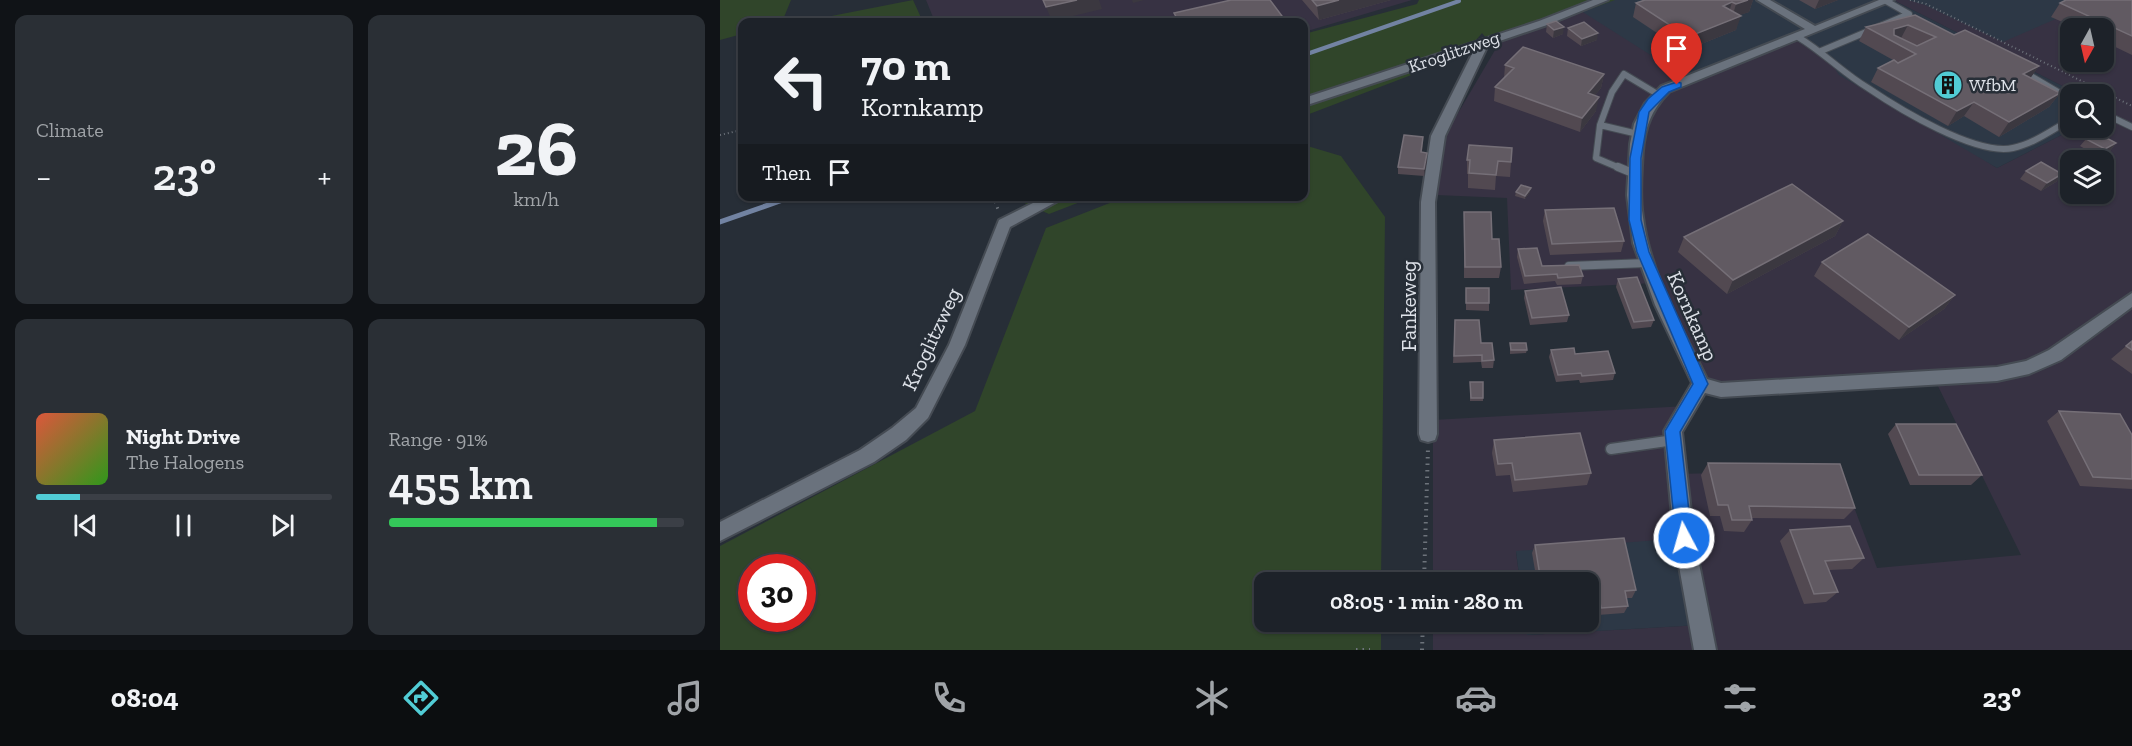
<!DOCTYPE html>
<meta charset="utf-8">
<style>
body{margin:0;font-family:"Zilla Slab",serif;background:#2a2f35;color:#f1f3f6;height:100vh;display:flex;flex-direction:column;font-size:22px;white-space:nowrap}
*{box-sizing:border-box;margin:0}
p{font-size:20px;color:#a0a4a8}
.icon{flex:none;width:33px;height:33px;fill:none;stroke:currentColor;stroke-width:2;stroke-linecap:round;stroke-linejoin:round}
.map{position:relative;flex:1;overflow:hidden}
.panel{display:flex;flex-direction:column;gap:15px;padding:15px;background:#101317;width:720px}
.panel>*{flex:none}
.guide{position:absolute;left:18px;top:18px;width:570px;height:183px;border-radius:12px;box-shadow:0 2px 4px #0004,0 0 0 2px #3b3f46;background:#1d2229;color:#f1f3f6;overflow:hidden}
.needle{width:39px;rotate:188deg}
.controls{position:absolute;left:1340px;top:18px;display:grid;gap:12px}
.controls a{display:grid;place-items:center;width:54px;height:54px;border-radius:12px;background:#1d2229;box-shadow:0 2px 4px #0004,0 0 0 2px #3b3f46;font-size:30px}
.speed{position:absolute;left:18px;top:554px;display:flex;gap:12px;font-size:30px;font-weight:700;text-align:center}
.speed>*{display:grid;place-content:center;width:78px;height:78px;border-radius:50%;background:#1d2229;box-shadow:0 2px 4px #0004,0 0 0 2px #3b3f46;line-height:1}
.speed .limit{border:9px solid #d22;background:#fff;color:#111}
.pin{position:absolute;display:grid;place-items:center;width:51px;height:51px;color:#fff;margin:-62px -26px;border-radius:50% 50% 50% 0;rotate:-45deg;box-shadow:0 0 6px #0007}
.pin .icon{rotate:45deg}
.me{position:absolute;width:66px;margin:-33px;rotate:354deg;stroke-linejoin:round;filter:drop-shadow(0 0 4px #0008)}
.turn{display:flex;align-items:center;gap:21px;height:126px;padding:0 24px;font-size:27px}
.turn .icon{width:78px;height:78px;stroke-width:2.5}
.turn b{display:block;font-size:42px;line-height:51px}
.then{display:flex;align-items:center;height:57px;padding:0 24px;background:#0003;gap:12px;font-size:22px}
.big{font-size:45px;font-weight:600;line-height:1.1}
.panel .tile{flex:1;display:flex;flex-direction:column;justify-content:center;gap:9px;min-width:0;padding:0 21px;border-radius:12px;background:#2a2f35}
.panel .dial{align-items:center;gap:0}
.dial b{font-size:78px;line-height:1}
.song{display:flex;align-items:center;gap:18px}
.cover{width:72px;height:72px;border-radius:9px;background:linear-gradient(135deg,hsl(10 70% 55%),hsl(110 70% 35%))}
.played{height:6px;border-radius:3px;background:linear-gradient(90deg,#51ccd5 15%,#3b3f46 15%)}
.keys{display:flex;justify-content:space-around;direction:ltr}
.heat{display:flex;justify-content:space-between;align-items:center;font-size:33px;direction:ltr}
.charge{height:9px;border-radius:4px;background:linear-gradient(90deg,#34c759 91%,#3b3f46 0)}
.panel .tiles{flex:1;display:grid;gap:15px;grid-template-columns:repeat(2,1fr)}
.trip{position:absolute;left:534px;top:572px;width:345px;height:60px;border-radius:12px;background:#1d2229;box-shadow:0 2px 4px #0004,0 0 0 2px #3b3f46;font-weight:600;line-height:60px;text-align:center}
.menu{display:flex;height:96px;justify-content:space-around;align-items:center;background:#0c0e10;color:#a0a4a8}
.menu .icon{width:42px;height:42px}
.menu .current{color:#51ccd5}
.menu b{font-size:27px;color:#f1f3f6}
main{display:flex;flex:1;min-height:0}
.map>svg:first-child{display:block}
.commercial{fill:#373243;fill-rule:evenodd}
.built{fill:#2d3846}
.green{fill:#30452a;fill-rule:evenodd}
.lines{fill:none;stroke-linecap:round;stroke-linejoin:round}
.stream-far1{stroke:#7283a2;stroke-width:4}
.stream{stroke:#7283a2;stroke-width:5}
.service-far2-casing{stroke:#454b53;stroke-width:8}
.service-far1-casing{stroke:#454b53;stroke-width:10}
.service-casing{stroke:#454b53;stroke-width:13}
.minor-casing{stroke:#454b53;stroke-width:4}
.path-far2{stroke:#6d737b;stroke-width:2;stroke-dasharray:1 3;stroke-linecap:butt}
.path-far1{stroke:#6d737b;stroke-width:3;stroke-dasharray:1.5 4.5;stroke-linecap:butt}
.path{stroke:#6d737b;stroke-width:4;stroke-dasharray:1.5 5;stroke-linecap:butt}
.service-far2{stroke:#6a727d;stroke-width:6}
.service-far1{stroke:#6a727d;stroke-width:8}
.service{stroke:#6a727d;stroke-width:10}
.minor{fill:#6a727d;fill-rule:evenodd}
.wall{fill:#524951}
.shaded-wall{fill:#3b3840}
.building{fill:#615a62;stroke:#756f77;stroke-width:1.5;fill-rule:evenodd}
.route{fill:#1a73e8;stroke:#114b97;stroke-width:1.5}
.labels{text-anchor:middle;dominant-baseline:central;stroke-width:5;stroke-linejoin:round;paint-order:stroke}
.far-street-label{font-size:18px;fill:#dde1e8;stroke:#272e37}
.far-poi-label{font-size:18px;fill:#dde1e8;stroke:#272e37;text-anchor:start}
.street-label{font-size:21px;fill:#dde1e8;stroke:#272e37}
</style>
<main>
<section class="panel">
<div class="tiles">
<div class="tile"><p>Climate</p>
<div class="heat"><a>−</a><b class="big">23°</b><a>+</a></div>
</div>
<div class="tile dial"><b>26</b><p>km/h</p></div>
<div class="tile">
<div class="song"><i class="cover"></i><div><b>Night Drive</b><p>The Halogens</p></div></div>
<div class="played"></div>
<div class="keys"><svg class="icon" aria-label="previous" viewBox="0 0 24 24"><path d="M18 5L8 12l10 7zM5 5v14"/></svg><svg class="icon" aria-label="pause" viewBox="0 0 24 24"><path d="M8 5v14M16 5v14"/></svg><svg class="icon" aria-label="next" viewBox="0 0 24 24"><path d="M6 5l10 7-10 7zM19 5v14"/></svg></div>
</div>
<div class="tile"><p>Range · 91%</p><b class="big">455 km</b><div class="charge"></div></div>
</div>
</section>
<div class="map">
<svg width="1412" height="650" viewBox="0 0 1412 650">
<rect width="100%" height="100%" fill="#272e37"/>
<!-- commercial -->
<path class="commercial" d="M206,0h486l-108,32v-10h-369z
M1173,0h17l148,18 74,5v627h-699v-29h92l3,14 171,-10 -183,-73 4,30h-87v-162l254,-14 -14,25 4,43 163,-4 37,98 144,-13 -86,-175 -234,4 -46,-101 -144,7 -4,-92 -71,-3 8,-58 54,-92 16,-10 64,-26 216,30 203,129 78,-40h28v-15l5,-3 -5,-3v-13h-25zM1350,28h33v34h-33zM1350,160h33v34h-33z"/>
<!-- built -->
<path class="built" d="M883,0h290l185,94h-8v34h5l-78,40 -158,-93 -8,-13 -37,-23 -104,41 -112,-71z
M1188,0h224l-74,18 -55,24 -78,-37z
M964,538l16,87 -173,10 -2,-14h63v-39h-68l-4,-31z"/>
<!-- green -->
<path class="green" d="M0,0h71l-9,22h-40v12l-22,6z
M193,0l10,22h-122z
M699,0h196l-123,45 -10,-12 -14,17 -20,11 -144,55v-82l113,-30z
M584,145l37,11 44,61 -4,365h-117v39h117v29h-661v-104l255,-135 71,-183 79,-31 179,-1zM32,567h50v51h-50z
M291,197h82l-44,17z"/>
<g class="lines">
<!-- stream-far1 -->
<path class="stream-far1" d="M584,55l155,-54"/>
<!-- stream -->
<path class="stream" d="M0,222l74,-26"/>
<!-- service-far2 casing -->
<g class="service-far2-casing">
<path id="service-far2" d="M1078,37c25,15 45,36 70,51 31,21 108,68 145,60 20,-4 39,-18 57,-28
M1101,51l88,-37 -23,-13
M1302,71l48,28
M1383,113l29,14
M880,125l-4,33 26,11
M918,134l-38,-9 12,-33 12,-18 35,21"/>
</g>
<!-- service-far1 casing -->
<g class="service-far1-casing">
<path id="service-far1" d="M898,167l17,7
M849,266l78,-3"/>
</g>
<!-- service casing -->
<g class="service-casing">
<path id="service" d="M891,449l63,-9"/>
</g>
<!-- minor casing -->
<g class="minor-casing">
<path id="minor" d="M873,0h15l-61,25 -59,20 -43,91 -10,66 2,232 -2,6 -7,2 -7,-2 -2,-6 2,-232 10,-66 43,-86 -170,56v-8l235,-77z
M1037,0h13l45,26 64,-26h15l-225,92c-22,22 -26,44 -27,74 -1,17 -2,34 1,51 7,57 39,110 64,162l14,4 276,-16 29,-6 23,-11 83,-57v14l-71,53 -32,14 -32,7 -276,16 -16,-4 -23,39 12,106 22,112h-22l-20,-112 -10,-107 28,-48 -37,-78 -22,-62 -6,-48 3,-51 4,-20 11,-21 16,-17 144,-57z
M327,196h20l-57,31 -45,118 -37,73 -22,22 -32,22 -154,79v-19l140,-72 32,-22 24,-20 33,-63 50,-125z"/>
</g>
<!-- path-far2 -->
<path class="path-far2" d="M1190,0l16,4 206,102
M0,135l22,-5"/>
<!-- path-far1 -->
<path class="path-far1" d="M273,196l6,16"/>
<!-- path -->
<path class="path" d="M704,582l4,-134
M636,650h14
M702,650l1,-29"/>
<!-- service-far2 -->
<use href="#service-far2" class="service-far2"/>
<!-- service-far1 -->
<use href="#service-far1" class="service-far1"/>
<!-- service -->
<use href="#service" class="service"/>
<!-- minor -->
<use href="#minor" class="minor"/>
</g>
<!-- wall -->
<path class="wall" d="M582,0h89l-72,20z
M1033,0l-4,12 -10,3 -3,15 -52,21 -51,-34 3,-14z
M1079,0h39l-23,9z
M1412,0v55l-29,-14v-13h-27l-25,-11 9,-14z
M1195,15l39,20 85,31 -9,12 30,15 -11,14 -50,30 -35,-21 -16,10 -77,-44 7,-14 15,-8 -34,-19 7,-14z
M827,24l16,10 -10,4 -7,-6z
M848,28l29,12 -16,6 -14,-10z
M785,65l99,9 -3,14 -6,7 1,16 -16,21 -86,-31 1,-14 9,-9z
M703,137l-1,15 5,1v7l-3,16 -26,-2v-7z
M1366,139l30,4 -6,8 -11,6 -19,-11z
M792,148l-2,29 -14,-1 -1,14 -27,-2v-14h-1v-14z
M1306,171l36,3 -6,8 -15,9 -21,-12z
M796,192h14l-5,7 -10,-3z
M825,210l79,31 -3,11 -71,3 -7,-34z
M744,212l37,55 -2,11h-35z
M1123,221l-8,15 -108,58 -49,-42 6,-15z
M798,249l24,17 41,10 -2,8 -24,1 -2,-4 -31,3 -7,-27z
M1102,262l133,33 -11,14 -45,31 -85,-64z
M898,279l36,41 -3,7 -19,2 -16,-42z
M746,288l23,15v8l-23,-1z
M805,291l44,24 -2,7 -37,3 -6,-27z
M735,320l26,23 13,17 -1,8h-11l-1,-6 -28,1z
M1412,341v33l-21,-15z
M790,343l17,7 -1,3 -16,1z
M831,350l24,4 40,19 -2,7 -33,3 -1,-3 -23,2 -7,-25z
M750,382l13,16v3h-13z
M1339,411l73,24v54l-52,-3 -33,-65z
M1176,424l86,51 -11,10h-61l-22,-51z
M774,440l97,33 -4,12 -74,7 -3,-17 -14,1 -4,-23z
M988,463l147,45 -11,11 -92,-1v2l-8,12 -20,-1 -4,-15h-10l-9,-41z
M1070,530l74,28 -12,11 -23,1 9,22 -12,10 -22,2 -24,-63z
M815,545l101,45 -4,8h-6l2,8 -4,7 -26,2 -3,-15 -7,1v-19h-51l-5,-29z"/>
<!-- shaded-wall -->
<path class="shaded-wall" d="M357,0h22l3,9 -50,12 -6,-14z
M412,0h12l-11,3z
M619,0h52l-72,20 -2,-14z
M1028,0h5l-4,12 -17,6 4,-14z
M1099,0h19l-23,9z
M1012,2l-4,14 -5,-10z
M562,16l1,6h-26z
M1021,16l-5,14 -52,21 4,-14z
M1188,25l-8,15 -8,1 2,-12z
M844,27l-1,7 -10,4 1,-8z
M878,33l-1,7 -16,6 1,-7z
M1319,66l-10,14 -6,-6z
M884,74l-3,14 -16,19 3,-14z
M1340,93l-11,14 -50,30 10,-15z
M879,97l-3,14 -16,21 2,-14z
M1254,102l-10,14 -16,10 9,-15z
M1396,143l-6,8 -11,6 6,-8z
M707,153v7l-3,16v-7z
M1342,174l-6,8 -15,9 6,-8z
M811,188l-1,4 -5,7v-3z
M1123,221l-8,15 -108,58 6,-14z
M1235,295l-11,14 -45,31 10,-13z"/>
<!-- building -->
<path class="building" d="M323,0h34l-31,7z
M511,0h39l12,16 -25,6h-78l-5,-9z
M592,0h27l-22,6z
M925,0h103l-12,4 -4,-2 -9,4 18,10 -53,21 -52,-34z
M1346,0h66v36l-72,-33z
M1195,15l39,20 11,-5 74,36 -16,8 37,19 -51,29 -35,-20 -17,9 -79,-43 16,-8 4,3 18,-9 -50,-27zM1188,25l28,12 -19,9 -23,-11v-6z
M836,21l8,6 -10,3 -7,-6z
M864,22l14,11 -16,6 -14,-11z
M803,47l81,27 -16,19 11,4 -17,21 -87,-31 19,-19 -9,-3z
M1377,133l19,10 -11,6 -19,-10z
M684,135l19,2 -2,15 6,1 -3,16 -26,-2z
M749,145l43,3 -1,14 -13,-1 -2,14 -27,-2 1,-13h-3z
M1321,162l21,12 -15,9 -21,-12z
M1072,184l51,37 -110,59 -49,-43z
M801,185l10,3 -6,8 -9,-4z
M894,208l10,33 -72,3 -7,-34z
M744,212h27l1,27h7l2,28h-36z
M1148,234l87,61 -46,32 -87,-65z
M817,248l5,18 37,-1 4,11 -25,2 -1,-4 -32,2 -7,-27z
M917,277l17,43 -20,2 -16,-43z
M841,287l8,28 -37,3 -7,-27z
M746,288h23v15h-23z
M735,320h24l2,23h11l2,17 -12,1v-6l-28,1z
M1412,341v9l-6,-4z
M790,343h16l1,7h-16z
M854,348l1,6 33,-3 7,22 -33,3 -1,-3 -23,2 -7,-25z
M750,382h13v16h-12z
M1339,411l61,3 12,21v44l-39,-2z
M1176,424h60l26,51h-63z
M860,433l11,40 -76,7 -3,-17 -14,1 -4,-24z
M988,463l132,1 15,44 -106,-2 3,14h-20l-4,-15h-10z
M1130,526l14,32 -39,3 13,31 -24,2 -24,-64z
M904,538l12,52 -11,1 3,15 -27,2 -3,-16 -10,1v-11h-47l-6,-37z"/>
<!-- route -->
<path class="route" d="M957,82l4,1v4l-12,5 -20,20 -8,46v62l8,32 59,132 -28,48 12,106 -2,5 -6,3 -6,-3 -2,-5 -11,-107 28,-47 -56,-132 -8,-32 1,-62 9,-46 9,-13 14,-12z"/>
<!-- icons -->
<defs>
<g id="building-disc" transform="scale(1.5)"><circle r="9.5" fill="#51ccd5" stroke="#272e37"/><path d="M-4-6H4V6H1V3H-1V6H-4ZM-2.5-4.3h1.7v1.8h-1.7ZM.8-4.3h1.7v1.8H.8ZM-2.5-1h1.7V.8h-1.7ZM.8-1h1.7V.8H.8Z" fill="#111"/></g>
</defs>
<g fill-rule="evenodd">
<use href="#building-disc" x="1228" y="85"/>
</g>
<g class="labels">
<!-- far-street labels -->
<g class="far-street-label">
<text transform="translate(734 52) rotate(-19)">Kroglitzweg</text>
</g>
<!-- far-poi labels -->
<g class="far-poi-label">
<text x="1249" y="85">WfbM</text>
</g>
<!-- street labels -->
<g class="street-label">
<text transform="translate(688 306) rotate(-90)">Fankeweg</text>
<text transform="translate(973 316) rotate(66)">Kornkamp</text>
<text transform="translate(211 339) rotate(-65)">Kroglitzweg</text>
</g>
</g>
</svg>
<div class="controls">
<a><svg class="needle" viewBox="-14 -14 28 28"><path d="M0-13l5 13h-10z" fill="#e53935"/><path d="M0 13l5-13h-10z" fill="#a0a4a8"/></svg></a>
<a><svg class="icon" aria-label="search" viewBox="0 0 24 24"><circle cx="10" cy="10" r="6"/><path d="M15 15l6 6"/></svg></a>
<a><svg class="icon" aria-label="layers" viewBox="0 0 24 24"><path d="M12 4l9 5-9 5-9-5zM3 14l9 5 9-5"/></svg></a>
</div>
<div class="speed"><div class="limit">30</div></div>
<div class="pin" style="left:957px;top:85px;background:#d93025"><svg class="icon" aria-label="arrive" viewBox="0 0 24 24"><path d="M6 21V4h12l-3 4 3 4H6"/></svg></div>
<svg class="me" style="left:964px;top:538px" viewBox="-20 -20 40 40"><circle r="17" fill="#1a73e8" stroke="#fff" stroke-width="3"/><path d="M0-11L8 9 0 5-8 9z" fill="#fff"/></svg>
<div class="trip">08:05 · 1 min · 280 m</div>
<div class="guide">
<div class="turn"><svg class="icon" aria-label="left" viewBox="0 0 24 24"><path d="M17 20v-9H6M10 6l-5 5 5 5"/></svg><div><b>70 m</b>Kornkamp</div></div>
<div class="then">Then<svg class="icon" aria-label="arrive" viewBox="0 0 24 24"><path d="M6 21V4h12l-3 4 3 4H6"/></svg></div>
</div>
</div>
</main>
<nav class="menu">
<b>08:04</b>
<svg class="icon current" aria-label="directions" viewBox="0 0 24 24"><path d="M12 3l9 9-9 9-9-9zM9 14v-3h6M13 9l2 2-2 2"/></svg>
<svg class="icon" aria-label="music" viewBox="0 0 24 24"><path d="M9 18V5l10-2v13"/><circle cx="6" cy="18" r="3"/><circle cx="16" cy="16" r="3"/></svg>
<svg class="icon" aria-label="phone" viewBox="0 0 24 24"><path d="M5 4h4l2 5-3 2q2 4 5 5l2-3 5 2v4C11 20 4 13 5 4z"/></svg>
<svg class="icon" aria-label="climate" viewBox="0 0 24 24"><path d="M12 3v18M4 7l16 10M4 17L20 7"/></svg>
<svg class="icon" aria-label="car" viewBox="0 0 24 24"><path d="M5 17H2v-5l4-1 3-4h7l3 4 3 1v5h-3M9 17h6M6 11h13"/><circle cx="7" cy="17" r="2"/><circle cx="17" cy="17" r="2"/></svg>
<svg class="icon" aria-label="filters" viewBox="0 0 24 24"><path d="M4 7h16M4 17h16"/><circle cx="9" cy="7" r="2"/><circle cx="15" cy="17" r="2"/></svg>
<b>23°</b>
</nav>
